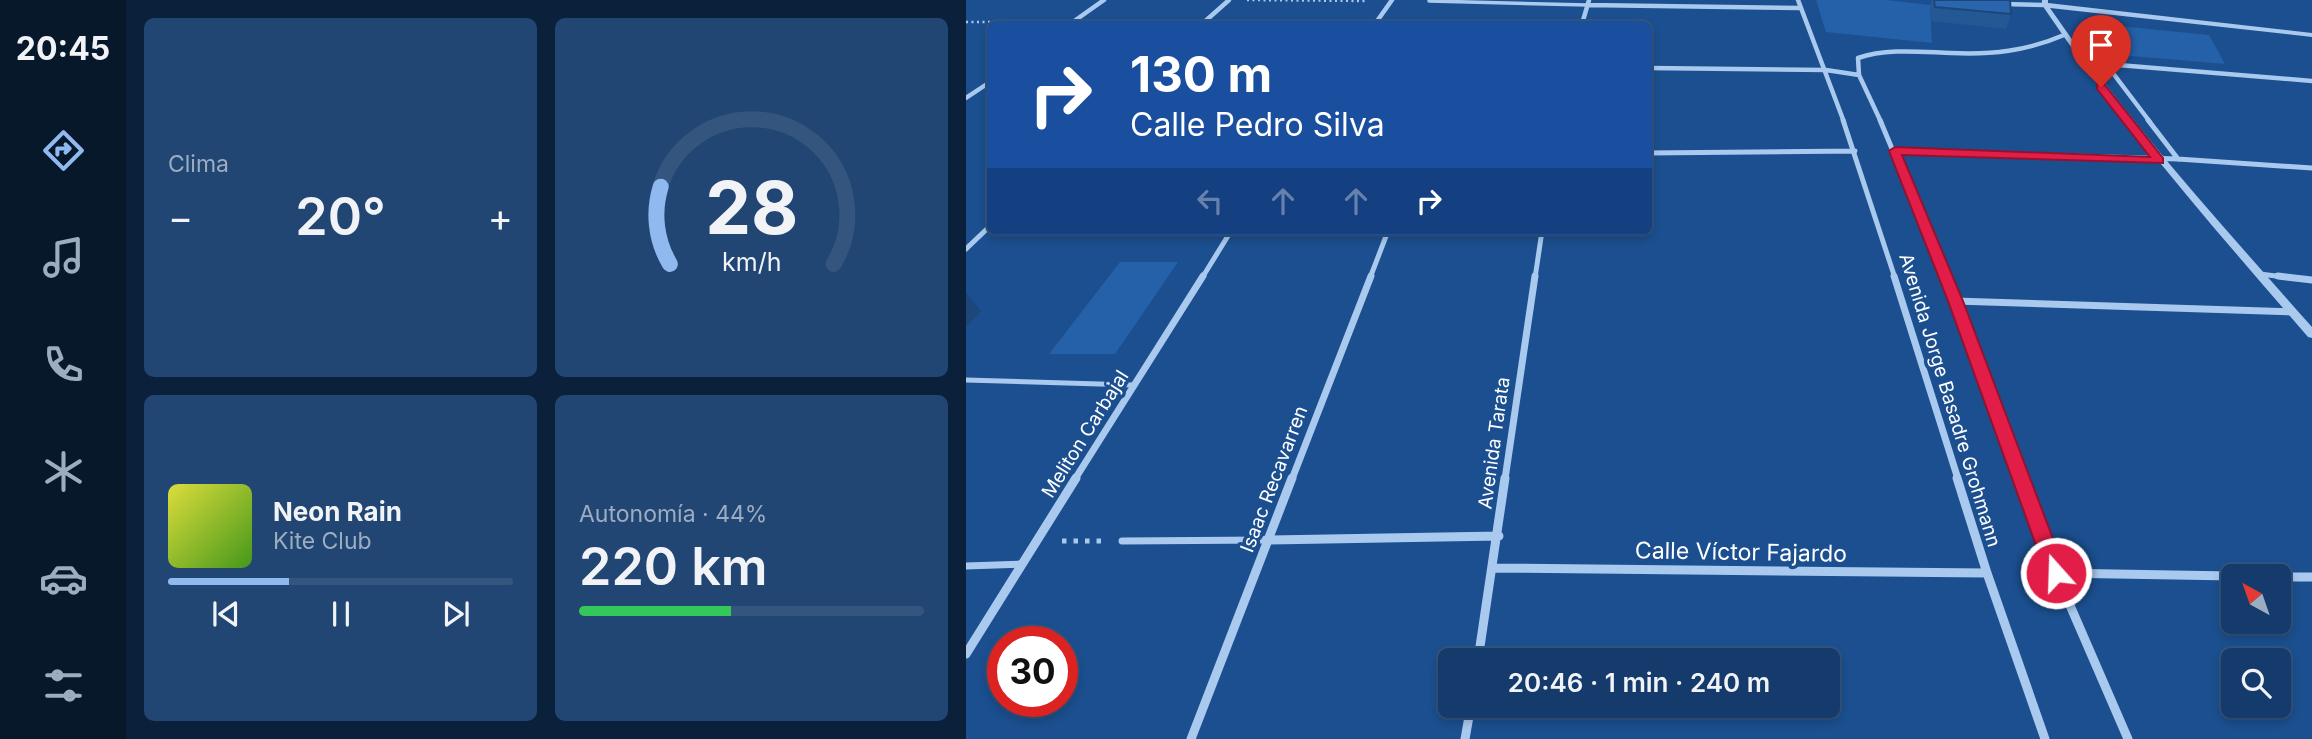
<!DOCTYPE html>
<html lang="es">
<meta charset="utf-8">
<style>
body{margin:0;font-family:Inter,sans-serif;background:#214673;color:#f1f3f6;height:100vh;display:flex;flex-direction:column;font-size:26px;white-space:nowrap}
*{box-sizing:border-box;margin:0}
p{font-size:23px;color:#9dadc1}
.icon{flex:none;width:38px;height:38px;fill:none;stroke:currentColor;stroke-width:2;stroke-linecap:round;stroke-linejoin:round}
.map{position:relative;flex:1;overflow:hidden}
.side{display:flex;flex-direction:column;gap:18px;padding:18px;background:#0b203b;width:840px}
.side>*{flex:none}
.banner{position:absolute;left:21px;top:21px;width:665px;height:214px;border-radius:10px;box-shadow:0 4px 10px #0003,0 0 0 2px #33557e;background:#1a4fa0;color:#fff;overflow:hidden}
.needle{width:46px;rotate:320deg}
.fabs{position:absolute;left:1255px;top:564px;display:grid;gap:14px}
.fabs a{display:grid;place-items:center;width:70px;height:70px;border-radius:10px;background:#143b6b;box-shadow:0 4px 10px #0003,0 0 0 2px #33557e;font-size:35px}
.speed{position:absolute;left:21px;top:626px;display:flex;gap:14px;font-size:35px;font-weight:700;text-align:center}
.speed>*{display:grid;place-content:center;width:91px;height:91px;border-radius:50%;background:#143b6b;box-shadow:0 4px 10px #0003,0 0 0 2px #33557e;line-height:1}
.speed .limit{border:10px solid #d22;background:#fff;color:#111}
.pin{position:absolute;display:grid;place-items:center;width:60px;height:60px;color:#fff;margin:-72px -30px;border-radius:50% 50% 50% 0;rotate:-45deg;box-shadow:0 0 7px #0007}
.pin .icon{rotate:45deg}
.me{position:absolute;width:77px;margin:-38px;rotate:340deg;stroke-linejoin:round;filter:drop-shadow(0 0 5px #0008)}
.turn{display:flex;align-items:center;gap:24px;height:147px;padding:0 28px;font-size:32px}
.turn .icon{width:91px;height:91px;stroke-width:2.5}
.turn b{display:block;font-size:49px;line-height:60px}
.lanes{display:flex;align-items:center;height:66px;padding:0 28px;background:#0003;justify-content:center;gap:35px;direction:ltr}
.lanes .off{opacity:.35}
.big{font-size:52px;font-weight:600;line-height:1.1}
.side .card{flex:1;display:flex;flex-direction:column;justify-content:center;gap:10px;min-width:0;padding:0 24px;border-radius:10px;background:#214673}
.side .dial{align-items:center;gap:0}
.dial svg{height:182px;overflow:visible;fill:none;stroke:#33557e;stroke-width:7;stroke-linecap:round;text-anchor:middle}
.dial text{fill:#f1f3f6;stroke:none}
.song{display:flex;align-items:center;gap:21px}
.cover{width:84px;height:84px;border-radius:10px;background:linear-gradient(135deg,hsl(60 70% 55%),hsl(100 70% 35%))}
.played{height:7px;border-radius:4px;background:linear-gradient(90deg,#90b9f0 35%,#33557e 35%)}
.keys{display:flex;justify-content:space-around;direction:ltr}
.heat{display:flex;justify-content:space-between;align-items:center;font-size:38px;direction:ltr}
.charge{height:10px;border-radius:5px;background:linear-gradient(90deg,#34c759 44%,#33557e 0)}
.side .tiles{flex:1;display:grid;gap:18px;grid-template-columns:repeat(2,1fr)}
.trip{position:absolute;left:472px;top:648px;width:402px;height:70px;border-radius:10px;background:#143b6b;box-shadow:0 4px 10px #0003,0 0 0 2px #33557e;font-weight:600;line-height:70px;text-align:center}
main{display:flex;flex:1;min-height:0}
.menu{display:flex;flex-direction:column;width:126px;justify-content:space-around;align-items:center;background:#08182b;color:#9dadc1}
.menu .icon{width:49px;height:49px}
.menu .current{color:#90b9f0}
.menu b{font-size:32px;color:#f1f3f6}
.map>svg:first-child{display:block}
.green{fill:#2461a8}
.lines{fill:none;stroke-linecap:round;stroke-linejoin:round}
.path-far2{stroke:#a9c9ee;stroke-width:2.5;stroke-dasharray:2 3.5;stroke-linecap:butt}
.path-far1{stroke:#a9c9ee;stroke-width:3.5;stroke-dasharray:2.5 4.5;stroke-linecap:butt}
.path{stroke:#a9c9ee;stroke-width:5;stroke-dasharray:4.5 7;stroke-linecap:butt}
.service-far2{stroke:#a9c9ee;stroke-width:3.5}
.service-far1{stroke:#a9c9ee;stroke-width:5}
.service{stroke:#a9c9ee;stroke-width:7}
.minor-far3{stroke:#a9c9ee;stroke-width:4.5}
.minor-far2{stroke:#a9c9ee;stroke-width:5}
.minor-far1{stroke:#a9c9ee;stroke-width:7}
.minor{stroke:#a9c9ee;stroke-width:9}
.tertiary{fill:#a9c9ee;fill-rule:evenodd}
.wall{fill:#245895}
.shaded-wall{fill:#1d4779}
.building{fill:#2a66ad;stroke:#1d4779;stroke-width:2}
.route{fill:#e11d48;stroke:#92132f;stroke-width:2}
.labels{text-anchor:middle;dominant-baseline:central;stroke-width:7;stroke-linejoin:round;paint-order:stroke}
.street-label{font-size:19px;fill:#fff;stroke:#1b4f8f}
.near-street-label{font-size:23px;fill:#fff;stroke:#1b4f8f}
</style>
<main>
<nav class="menu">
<b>20:45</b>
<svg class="icon current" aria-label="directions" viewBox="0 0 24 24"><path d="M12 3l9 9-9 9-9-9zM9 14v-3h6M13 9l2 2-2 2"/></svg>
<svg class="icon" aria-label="music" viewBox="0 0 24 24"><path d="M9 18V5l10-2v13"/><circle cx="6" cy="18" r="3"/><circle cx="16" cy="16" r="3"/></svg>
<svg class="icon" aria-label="phone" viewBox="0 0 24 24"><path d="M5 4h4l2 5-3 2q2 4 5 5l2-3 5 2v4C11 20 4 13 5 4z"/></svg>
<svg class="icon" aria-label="climate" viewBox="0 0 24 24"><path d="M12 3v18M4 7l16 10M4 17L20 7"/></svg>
<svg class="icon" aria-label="car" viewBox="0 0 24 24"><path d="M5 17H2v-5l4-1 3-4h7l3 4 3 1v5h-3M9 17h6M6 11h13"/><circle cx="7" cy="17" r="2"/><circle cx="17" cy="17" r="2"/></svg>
<svg class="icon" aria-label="filters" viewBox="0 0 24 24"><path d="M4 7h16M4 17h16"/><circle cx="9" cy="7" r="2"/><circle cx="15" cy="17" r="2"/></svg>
</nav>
<section class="side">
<div class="tiles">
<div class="card"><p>Clima</p>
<div class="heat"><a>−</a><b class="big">20°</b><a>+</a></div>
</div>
<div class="card dial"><svg viewBox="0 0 100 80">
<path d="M14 69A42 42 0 1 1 86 69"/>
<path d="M14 69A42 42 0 0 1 10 35" stroke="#90b9f0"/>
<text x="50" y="56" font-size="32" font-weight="700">28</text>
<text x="50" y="72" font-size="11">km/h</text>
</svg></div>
<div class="card">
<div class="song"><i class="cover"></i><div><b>Neon Rain</b><p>Kite Club</p></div></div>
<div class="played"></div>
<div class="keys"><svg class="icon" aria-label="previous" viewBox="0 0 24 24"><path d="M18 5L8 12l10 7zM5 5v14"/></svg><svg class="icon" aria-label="pause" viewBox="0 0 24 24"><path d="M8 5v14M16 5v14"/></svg><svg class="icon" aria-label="next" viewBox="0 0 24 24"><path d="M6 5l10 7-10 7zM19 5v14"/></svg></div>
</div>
<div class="card"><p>Autonomía · 44%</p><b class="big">220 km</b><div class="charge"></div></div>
</div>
</section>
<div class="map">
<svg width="1346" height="739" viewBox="0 0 1346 739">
<rect width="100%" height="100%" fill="#1b4f8f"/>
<!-- green -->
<path class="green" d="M850,0h70l44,5 2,38 -106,-11z
M1123,23l120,12 16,29 -130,-11 -16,-26z
M154,262h58l-63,92h-66z"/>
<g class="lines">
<!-- path-far2 -->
<path class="path-far2" d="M281,0l121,1
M0,22h87"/>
<!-- path-far1 -->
<path class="path-far1" d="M169,231l73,2"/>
<!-- path -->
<path class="path" d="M96,541h40"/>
<!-- service-far2 -->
<path class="service-far2" d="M463,1l158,4"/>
<!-- service-far1 -->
<path class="service-far1" d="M0,380l167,5"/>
<!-- service -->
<path class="service" d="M156,541l144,-1
M0,566l56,-2"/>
<!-- minor-far3 -->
<path class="minor-far3" d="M832,0l46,122
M1037,4l42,1
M621,5l213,3
M104,24l34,-24
M236,24l27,-24
M409,24l17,-24
M616,24l7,-24
M1140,64l206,17
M1140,64l44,58
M682,68l178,2 33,5
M0,98l24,-16
M915,122l-22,-47 -1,-17c29,-10 63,-6 93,-5 40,2 76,-2 113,-18"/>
<!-- minor-far2 -->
<path class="minor-far2" d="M877,120l52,158
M914,120l66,158
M1182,120l30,39
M929,151l283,8 134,9
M682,153l207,-2
M0,249l24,-23
M1294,274l33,4
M236,278l29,-47
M404,278l18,-47
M569,278l7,-47"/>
<!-- minor-far1 -->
<path class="minor-far1" d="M928,276l64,203
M979,276l76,203
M1312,276l34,4
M989,301l338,11
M109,479l128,-203
M326,479l79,-203
M539,479l30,-203"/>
<!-- minor -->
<path class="minor" d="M991,478l30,95 58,166
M1055,478l35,95 72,166
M300,540l233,-4
M528,568l493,5
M1090,573l177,3
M1312,577h34
M0,654l110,-176
M512,660l27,-182
M225,739l101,-261
M499,739l6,-34"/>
<!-- tertiary -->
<path class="tertiary" d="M1076,0h6v3l264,30v4l-262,-29c78,114 170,215 262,319v11l-4,-1c-93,-108 -187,-214 -266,-332z"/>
</g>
<!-- wall -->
<path class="wall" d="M965,0h79l1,14 -5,15 -75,-8 -1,-16z"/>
<!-- shaded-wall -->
<path class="shaded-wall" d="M0,293l15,18 -15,16z"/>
<!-- building -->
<path class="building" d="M968,0h76l1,14 -76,-7z"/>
<!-- route -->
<path class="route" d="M1131,84h7l59,74v5l-261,-8 61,146 103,272 -3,7 -7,2 -7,-2 -3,-7 -98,-272 -59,-150 6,-4 255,10 -53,-68z"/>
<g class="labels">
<!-- street labels -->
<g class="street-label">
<text transform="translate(984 400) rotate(73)">Avenida Jorge Basadre Grohmann</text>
<text transform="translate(119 434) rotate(-58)">Meliton Carbajal</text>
<text transform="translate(528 443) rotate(-82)">Avenida Tarata</text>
<text transform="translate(308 479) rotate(-69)">Isaac Recavarren</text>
</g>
<!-- near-street labels -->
<g class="near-street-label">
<text transform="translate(775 552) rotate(1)">Calle Víctor Fajardo</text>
</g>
</g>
</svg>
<div class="fabs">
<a><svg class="needle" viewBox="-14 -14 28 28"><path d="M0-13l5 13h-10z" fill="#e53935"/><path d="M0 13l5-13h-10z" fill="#9dadc1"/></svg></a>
<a><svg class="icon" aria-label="search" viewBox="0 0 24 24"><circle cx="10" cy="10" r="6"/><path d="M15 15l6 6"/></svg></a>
</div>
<div class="speed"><div class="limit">30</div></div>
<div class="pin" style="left:1135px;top:87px;background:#d93025"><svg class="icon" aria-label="arrive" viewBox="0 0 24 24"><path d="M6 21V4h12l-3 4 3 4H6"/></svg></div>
<svg class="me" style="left:1090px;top:573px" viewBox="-20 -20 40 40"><circle r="17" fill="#e11d48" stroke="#fff" stroke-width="3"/><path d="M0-11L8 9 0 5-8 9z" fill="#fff"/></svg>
<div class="trip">20:46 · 1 min · 240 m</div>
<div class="banner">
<div class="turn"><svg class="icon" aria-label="right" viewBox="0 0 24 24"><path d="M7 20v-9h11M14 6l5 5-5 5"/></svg><div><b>130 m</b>Calle Pedro Silva</div></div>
<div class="lanes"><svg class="icon off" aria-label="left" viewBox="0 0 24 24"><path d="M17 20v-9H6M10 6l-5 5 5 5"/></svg><svg class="icon off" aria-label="ahead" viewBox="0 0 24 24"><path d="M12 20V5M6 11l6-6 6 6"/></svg><svg class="icon off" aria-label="ahead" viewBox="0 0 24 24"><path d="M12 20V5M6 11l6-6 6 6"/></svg><svg class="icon" aria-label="right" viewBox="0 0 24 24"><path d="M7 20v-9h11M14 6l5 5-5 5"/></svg></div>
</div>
</div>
</main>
